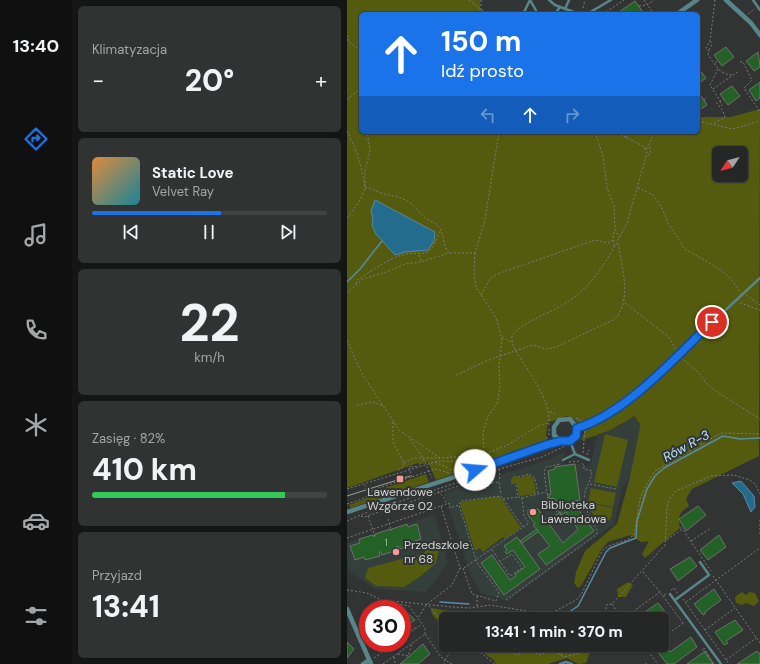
<!DOCTYPE html>
<html lang="pl">
<meta charset="utf-8">
<style>
body{margin:0;font-family:"DM Sans",sans-serif;background:#313332;color:#f1f3f6;height:100vh;display:flex;flex-direction:column;font-size:15px;white-space:nowrap}
*{box-sizing:border-box;margin:0}
p{font-size:13px;color:#a3a5a7}
.icon{flex:none;width:22px;height:22px;fill:none;stroke:currentColor;stroke-width:2;stroke-linecap:round;stroke-linejoin:round}
.map{position:relative;flex:1;overflow:hidden}
.panel{display:flex;flex-direction:column;gap:6px;padding:6px;background:#141515;width:275px}
.panel>*{flex:none}
.hud{position:absolute;left:12px;top:12px;width:341px;height:122px;border-radius:6px;box-shadow:0 1px 3px #0004,0 0 0 1px #424443;background:#1a73e8;color:#fff;overflow:hidden}
.needle{width:26px;rotate:234deg}
.fabs{position:absolute;left:365px;top:146px;display:grid;gap:8px}
.fabs a{display:grid;place-items:center;width:36px;height:36px;border-radius:6px;background:#252726;box-shadow:0 1px 3px #0004,0 0 0 1px #424443;font-size:20px}
.speed{position:absolute;left:12px;top:600px;display:flex;gap:8px;font-size:20px;font-weight:700;text-align:center}
.speed>*{display:grid;place-content:center;width:52px;height:52px;border-radius:50%;background:#252726;box-shadow:0 1px 3px #0004,0 0 0 1px #424443;line-height:1}
.speed .limit{border:6px solid #d22;background:#fff;color:#111}
.pin{position:absolute;display:grid;place-items:center;width:34px;height:34px;color:#fff;margin:-17px;border:2px solid #fff;border-radius:50%;box-shadow:0 1px 4px #0007}
.me{position:absolute;width:44px;margin:-22px;rotate:72deg;stroke-linejoin:round;filter:drop-shadow(0 0 3px #0008)}
.turn{display:flex;align-items:center;gap:14px;height:84px;padding:0 16px;font-size:18px}
.turn .icon{width:52px;height:52px;stroke-width:2.5}
.turn b{display:block;font-size:28px;line-height:34px}
.lanes{display:flex;align-items:center;height:38px;padding:0 16px;background:#0003;justify-content:center;gap:20px;direction:ltr}
.lanes .off{opacity:.35}
.big{font-size:30px;font-weight:800;line-height:1.1}
.panel .widget{flex:1;display:flex;flex-direction:column;justify-content:center;gap:6px;min-width:0;padding:0 14px;border-radius:6px;background:#313332}
.panel .dial{align-items:center;gap:0}
.dial b{font-size:52px;line-height:1}
.song{display:flex;align-items:center;gap:12px}
.cover{width:48px;height:48px;border-radius:6px;background:linear-gradient(135deg,hsl(30 70% 55%),hsl(190 70% 35%))}
.played{height:4px;border-radius:2px;background:linear-gradient(90deg,#1a73e8 55%,#424443 55%)}
.keys{display:flex;justify-content:space-around;direction:ltr}
.heat{display:flex;justify-content:space-between;align-items:center;font-size:22px;direction:ltr}
.charge{height:6px;border-radius:3px;background:linear-gradient(90deg,#34c759 82%,#424443 0)}
.trip{position:absolute;left:92px;top:612px;width:230px;height:40px;border-radius:6px;background:#252726;box-shadow:0 1px 3px #0004,0 0 0 1px #424443;font-weight:800;line-height:40px;text-align:center}
main{display:flex;flex:1;min-height:0}
.tabs{display:flex;flex-direction:column;width:72px;justify-content:space-around;align-items:center;background:#0f100f;color:#a3a5a7}
.tabs .icon{width:28px;height:28px}
.tabs .selected{color:#1a73e8}
.tabs b{font-size:18px;color:#f1f3f6}
.map>svg:first-child{display:block}
.built{fill:#343e3b}
.green{fill:#545b0e;fill-rule:evenodd}
.water{fill:#236c8e;stroke:#588ba3}
.lines{fill:none;stroke-linecap:round;stroke-linejoin:round}
.stream{stroke:#588ba3;stroke-width:1.5}
.building{fill:#236127;stroke:#6e706e}
.path{stroke:#797c7b;stroke-width:1;stroke-dasharray:2 2;stroke-linecap:butt}
.lane{stroke:#588589;stroke-width:2.5}
.street{stroke:#588589;stroke-width:4.5}
.tram{stroke:#9d9f9e;stroke-width:1}
.route-casing{stroke:#114b97;stroke-width:10}
.route{stroke:#1a73e8;stroke-width:7}
.poi-dot{fill:#f59c92;stroke:#313433;stroke-width:1.5}
.labels{text-anchor:middle;dominant-baseline:central;stroke-width:4;stroke-linejoin:round;paint-order:stroke}
.number-label{font-size:10px;fill:#a6b7a8}
.poi-label{font-size:12px;fill:#d2d4d3;stroke:#313433;text-anchor:start}
.water-label{font-size:13px;font-style:italic;fill:#b9e4fd;stroke:#313433}
</style>
<main>
<nav class="tabs">
<b>13:40</b>
<svg class="icon selected" aria-label="directions" viewBox="0 0 24 24"><path d="M12 3l9 9-9 9-9-9zM9 14v-3h6M13 9l2 2-2 2"/></svg>
<svg class="icon" aria-label="music" viewBox="0 0 24 24"><path d="M9 18V5l10-2v13"/><circle cx="6" cy="18" r="3"/><circle cx="16" cy="16" r="3"/></svg>
<svg class="icon" aria-label="phone" viewBox="0 0 24 24"><path d="M5 4h4l2 5-3 2q2 4 5 5l2-3 5 2v4C11 20 4 13 5 4z"/></svg>
<svg class="icon" aria-label="climate" viewBox="0 0 24 24"><path d="M12 3v18M4 7l16 10M4 17L20 7"/></svg>
<svg class="icon" aria-label="car" viewBox="0 0 24 24"><path d="M5 17H2v-5l4-1 3-4h7l3 4 3 1v5h-3M9 17h6M6 11h13"/><circle cx="7" cy="17" r="2"/><circle cx="17" cy="17" r="2"/></svg>
<svg class="icon" aria-label="filters" viewBox="0 0 24 24"><path d="M4 7h16M4 17h16"/><circle cx="9" cy="7" r="2"/><circle cx="15" cy="17" r="2"/></svg>
</nav>
<section class="panel">
<div class="widget"><p>Klimatyzacja</p>
<div class="heat"><a>−</a><b class="big">20°</b><a>+</a></div>
</div>
<div class="widget">
<div class="song"><i class="cover"></i><div><b>Static Love</b><p>Velvet Ray</p></div></div>
<div class="played"></div>
<div class="keys"><svg class="icon" aria-label="previous" viewBox="0 0 24 24"><path d="M18 5L8 12l10 7zM5 5v14"/></svg><svg class="icon" aria-label="pause" viewBox="0 0 24 24"><path d="M8 5v14M16 5v14"/></svg><svg class="icon" aria-label="next" viewBox="0 0 24 24"><path d="M6 5l10 7-10 7zM19 5v14"/></svg></div>
</div>
<div class="widget dial"><b>22</b><p>km/h</p></div>
<div class="widget"><p>Zasięg · 82%</p><b class="big">410 km</b><div class="charge"></div></div>
<div class="widget"><p>Przyjazd</p><b class="big">13:41</b></div>
</section>
<div class="map">
<svg width="413" height="664" viewBox="0 0 413 664">
<rect width="100%" height="100%" fill="#313433"/>
<!-- built -->
<path class="built" d="M287,416l6,8v3l-10,50 -8,11 -8,36 -104,75v3l-29,-9 -9,-14 -28,-86 106,-34 14,-7 1,4 -2,1 1,7 12,-1 14,3 7,-30 21,-9z
M86,515l2,1 13,47 -22,29 -52,-3 -25,-18 -2,-10v-18z"/>
<!-- green -->
<path class="green" d="M0,0h133v9l4,5h-123v118h337v-15h33l29,-8 -1,347 -67,33 -6,10 3,7c-10,7 -11,10 -9,22l-35,30 -3,-4 7,-13 -8,1 -10,-7 -23,7 -6,7 -21,37 -3,2 -4,-5 2,-11 9,-21 32,-27 13,-47 10,-50v-3l-6,-8c-17,12 -33,19 -53,24l5,-12 -3,-4 -4,1c-12,-17 -17,-4 -31,-3l-2,14 2,2c-14,12 -33,16 -49,21 -21,7 -42,14 -63,21l-8,-18 -9,3 -1,-2 -71,25zM372,153h22v22h-22zM28,200l60,32 -7,18 -23,2 -10,3 -19,-21 -4,-9z
M258,434l23,6 -11,47 -23,-5z
M79,474l3,8 -78,26 -2,-3 16,-6 5,-6z
M168,475l3,3 11,-3 5,4 2,15 -17,2 -2,-12h-6v-5z
M244,488l25,5 -3,14 -25,-5z
M153,496l21,32 -16,11 -2,-2 -20,15 -3,-4 -5,3 -15,-47 1,-2z
M242,503l24,5 -2,10 -7,6 -14,-13z
M84,543l8,6 -3,14 -15,13 -17,11 -28,-1 -11,-8 3,-10 56,-15z
M281,582l5,3 -7,12h-8l-1,-8z
M395,592l4,3 4,-3 5,1 4,8 -5,5 -8,-3 -4,2 -6,-2 -1,-4 1,-3z
M84,608l18,3 8,8h-11v11l-14,-16z
M125,645h117l1,7 -4,11 -8,1 -11,-6 -19,6h-52l-2,-4z"/>
<!-- water -->
<path class="water" d="M28,200l60,32 -1,9 -6,9 -23,2 -10,3 -19,-21 -4,-9 1,-7 -2,-7z
M394,481l13,15 1,11 -4,5 -8,-18 -11,-11z"/>
<g class="lines">
<!-- stream -->
<path class="stream" d="M0,282l13,-13 22,-28
M93,602l29,2
M136,615l24,4
M218,615l13,-9 28,-54 4,-4 26,-10 1,-17 10,-32 8,-13 9,-8 59,-32 17,3 20,-1"/>
</g>
<!-- building -->
<path class="building" d="M288,1l8,11 -3,2h-20l-1,-2z
M379,47l8,10 -12,9 -8,-11z
M411,52l2,15 -6,4 -8,-10z
M351,68l8,10 -8,6z
M413,82v16l-4,3 -7,-11z
M385,86l8,10 -12,9 -8,-11z
M353,94l7,11 -9,6v-15z
M228,464l5,36 -22,4 -4,-6 -4,1 -2,-4 3,-1 -3,-23 7,-2v-2z
M221,502l3,6 4,-3 19,26 -48,34 -8,-11 12,-8 -17,-21 2,-1 -7,-9v-5l10,-1 25,34 15,-14 -12,-17 -5,3 -4,-7 2,-2 -1,-2z
M351,506l8,9 -20,16 -7,-12z
M213,512l1,3 -12,9 -2,-3z
M60,524l1,3 9,-3 4,15 -9,3 1,3 -14,4 -1,-3 -2,1 1,3 -15,5 -1,-3h-2l1,4 -15,4 -1,-3 -9,3 -5,-14 10,-3 -1,-4 14,-4 1,2 1,-3 15,-5 1,2 1,-2z
M190,529l1,3 -16,11 -2,-2z
M372,535l7,12 -18,13 -8,-10z
M170,537l23,32 -36,26 -23,-32 11,-8 18,25 6,-4 -1,-2 10,-7 -12,-17 -6,4 -2,-2 2,-2 -3,-4z
M343,557l7,9 -19,15 -8,-12z
M367,589l7,11 -16,12 1,1 -3,2 -9,-11z
M311,603l8,10 -8,6h-23z
M59,611l9,9 -13,9v-15z
M388,620l8,10 -17,11 2,2 -4,2 -9,-13z
M344,637l6,10 -23,17h-7l-9,-12 9,-4 3,4z
M0,642l7,7 -7,9z
M76,644l7,10 -12,10h-18z
M358,651l9,13h-27l17,-12z
M410,651l3,3v10h-23z"/>
<g class="lines">
<!-- path -->
<path class="path" d="M122,0l18,14
M297,0l10,14
M368,0l-5,41 -4,7 3,3 -1,4c8,10 11,20 25,20
M292,6l8,-1 7,-5
M236,8l2,-8
M134,14v-14
M195,14l7,-3 3,1
M256,14l21,-14
M401,14l7,-5
M0,35l1,6 13,10
M362,50l3,-6 -2,-3
M393,62h3l9,18 -8,8 16,24
M368,63l3,-2
M371,69l-8,16 10,16 4,-2
M366,89l26,-18
M0,99l14,-10
M357,100l3,-3
M373,101l2,5
M351,121l35,8 27,-8
M367,123l11,-6 -2,-6 -7,-9
M0,131c10,19 15,36 18,57 6,-1 8,2 14,4 8,4 17,3 24,7 9,3 15,12 21,18 4,4 11,5 15,10 6,9 3,18 10,26l-28,9 -16,2 -21,9 -21,6 -16,14
M248,132l8,24 4,32 7,18 1,23 4,9
M279,138l3,-6
M299,149l9,-17
M301,155l3,-2 -2,-8
M291,188l15,7 8,11 8,19 10,14 5,10c12,6 38,20 47,30 3,4 5,8 9,12
M0,218l12,-16 6,-14v-17l5,-20 -3,-19
M267,246l-1,-10 2,-6
M103,253h25l10,-33 14,-88
M128,253l-1,20 2,14 20,31 6,21 -3,28 1,21 -3,16 -9,12 -5,17 1,21
M72,255l2,6
M9,284l1,-4c15,-9 32,-23 50,-26 7,-2 17,2 23,-4 6,-5 7,-13 10,-19
M134,295l9,-16 7,-5 98,-34 13,3 5,-3
M399,295l14,10
M276,299l2,4 44,34 7,13
M393,303l20,7
M155,337l9,5
M0,340l14,32 38,58 41,28 28,-2 15,7
M334,358l17,14 9,12 10,8 43,27
M109,375l35,-16 42,-14 13,4 10,-2 59,-28c18,-20 6,-53 3,-77
M10,405l16,-3 10,4
M203,412h3l3,4
M229,418l6,3
M46,422v20l11,21 -1,4 -7,5
M202,425c2,-24 -16,-46 -28,-66 -5,-8 -10,-14 -9,-23 9,-14 39,-23 54,-33 29,-18 46,-51 61,-80l20,-70 -4,-7 -28,-14
M202,429v8
M63,439l13,19 9,20
M196,442l5,-5
M236,453l2,-25
M240,455l2,-5 2,1
M127,458l32,-12 34,-21 8,-2
M88,462l19,9
M222,462l11,-1
M57,463l9,-5h27
M152,469l1,12
M65,477l-3,-10 10,-1
M171,477l11,-3 6,4 3,15
M243,484l26,5
M121,486l31,-4 2,13
M0,489l91,-28 42,1
M91,491l6,7 2,5
M20,492l68,-23 15,4
M175,498l24,-6
M156,499l15,-2
M0,504l18,-6 3,-4 -3,-9
M112,504l2,-3 40,-5 22,31
M223,505l14,-2
M94,506l8,-3 1,5 9,-3 18,58 22,29 -3,9 -24,-7 -9,-26h-3
M210,512l-9,-13 -4,-28 2,-4 14,-3
M14,516l3,1 122,-40v-3
M21,516l7,20
M41,519l3,11
M413,520v15
M0,521l23,-10 129,-42 43,-12 23,-11
M247,522l2,-6
M334,527l30,44
M0,538l94,-32 19,62 -8,17 -26,20 -8,13
M320,540l15,-11
M344,541l20,-13
M145,550l5,7
M152,560l11,16 12,-8 -10,-14 -12,8
M117,568l65,-45 -5,-7 -2,-18 -4,-1 -2,-13
M296,572l17,20
M366,576l47,67
M0,590l20,3 14,7 71,7 18,1 20,-3 55,9 7,-1 24,-13 6,-7 20,-42 6,-5 19,-6 7,-5 6,-36 5,-12 10,-16 66,-38 39,1
M324,590l3,-2 4,6
M130,596v11
M316,596l20,27
M336,599l46,65
M159,600l91,-66v-4c-6,-12 -17,-26 -11,-41 3,-6 5,-11 6,-18l-8,-2v-4l-3,-3
M339,602l74,-54
M82,606l17,21
M34,609l7,-3
M42,609l-1,-3 11,-2 10,2 16,22v6
M206,613l5,6
M249,619l10,-5v-9l6,-1
M275,619l-10,-15 53,-59 2,-38 3,-9 6,-7 35,-15 22,-1 17,5 5,4 5,10
M276,619l37,-27 3,4 3,-2
M358,630l30,-22
M55,631l13,-3
M16,633l5,-4
M55,638l19,-13
M315,638l23,-16
M37,643l7,2
M124,645l24,19
M142,645l8,3 10,-3
M160,645l9,10h2l10,-9
M180,645l5,7 9,3 16,-10
M212,645l3,11
M296,645l15,19
M301,648l4,-3
M204,649l13,8 25,-6
M131,650l10,-5
M36,651l1,-8
M51,654l10,2 4,-12
M362,656l-5,-8 -2,1 11,15
M47,657l1,7
M27,658l21,-15
M379,660l30,-22
M36,664l42,-30 16,23 4,3 -1,4
M105,664l-7,-4 10,-15
M298,664h3"/>
<!-- lane -->
<path class="lane" d="M183,0l8,14
M202,0l6,5 24,9
M406,0l7,10
M218,9l4,-9
M176,14l7,-14
M208,14l5,-7
M240,14l24,-14
M230,428l29,-14 37,-27 117,-109
M223,441l5,13 14,6
M216,460l12,-6
M323,594l51,70
M328,600l34,-25 -9,-13
M213,664l6,-2 6,2"/>
<!-- street -->
<path class="street" d="M379,0l25,23 9,12
M330,14l20,-14
M0,512l181,-59 33,-12h9l6,-6 1,-7 -7,-9 -11,1 -5,7v8l7,6
M0,609l24,55
M16,664l6,-4"/>
<!-- tram -->
<path class="tram" d="M0,496l63,-20"/>
</g>
<g class="lines">
<!-- route casing -->
<g class="route-casing">
<path id="route" d="M128,470l71,-25 15,-4h9l6,-5 1,-8c48,-14 99,-71 135,-106"/>
</g>
<!-- route -->
<use href="#route" class="route"/>
</g>
<!-- markers -->
<g class="poi-dot">
<rect x="49" y="475" width="8" height="8" rx="2"/>
<circle cx="186" cy="512" r="4"/>
<circle cx="49" cy="552" r="4"/>
</g>
<g class="labels">
<!-- number labels -->
<g class="number-label">
<text x="39" y="542">1</text>
</g>
<!-- poi labels -->
<g class="poi-label">
<text x="53" y="492" text-anchor="middle">Lawendowe<tspan x="53" dy="14">Wzgórze 02</tspan></text>
<text x="194" y="505">Biblioteka<tspan x="194" dy="14">Lawendowa</tspan></text>
<text x="57" y="545">Przedszkole<tspan x="57" dy="14">nr 68</tspan></text>
</g>
<!-- water labels -->
<g class="water-label">
<text transform="translate(339 446) rotate(-29)">Rów R-3</text>
</g>
</g>
</svg>
<div class="fabs">
<a><svg class="needle" viewBox="-14 -14 28 28"><path d="M0-13l5 13h-10z" fill="#e53935"/><path d="M0 13l5-13h-10z" fill="#a3a5a7"/></svg></a>
</div>
<div class="speed"><div class="limit">30</div></div>
<div class="pin" style="left:365px;top:322px;background:#d93025"><svg class="icon" aria-label="arrive" viewBox="0 0 24 24"><path d="M6 21V4h12l-3 4 3 4H6"/></svg></div>
<svg class="me" style="left:128px;top:470px" viewBox="-20 -20 40 40"><circle r="19" fill="#fff"/><path d="M0-13L10 11 0 6-10 11z" fill="#1a73e8"/></svg>
<div class="trip">13:41 · 1 min · 370 m</div>
<div class="hud">
<div class="turn"><svg class="icon" aria-label="ahead" viewBox="0 0 24 24"><path d="M12 20V5M6 11l6-6 6 6"/></svg><div><b>150 m</b>Idź prosto</div></div>
<div class="lanes"><svg class="icon off" aria-label="left" viewBox="0 0 24 24"><path d="M17 20v-9H6M10 6l-5 5 5 5"/></svg><svg class="icon" aria-label="ahead" viewBox="0 0 24 24"><path d="M12 20V5M6 11l6-6 6 6"/></svg><svg class="icon off" aria-label="right" viewBox="0 0 24 24"><path d="M7 20v-9h11M14 6l5 5-5 5"/></svg></div>
</div>
</div>
</main>
